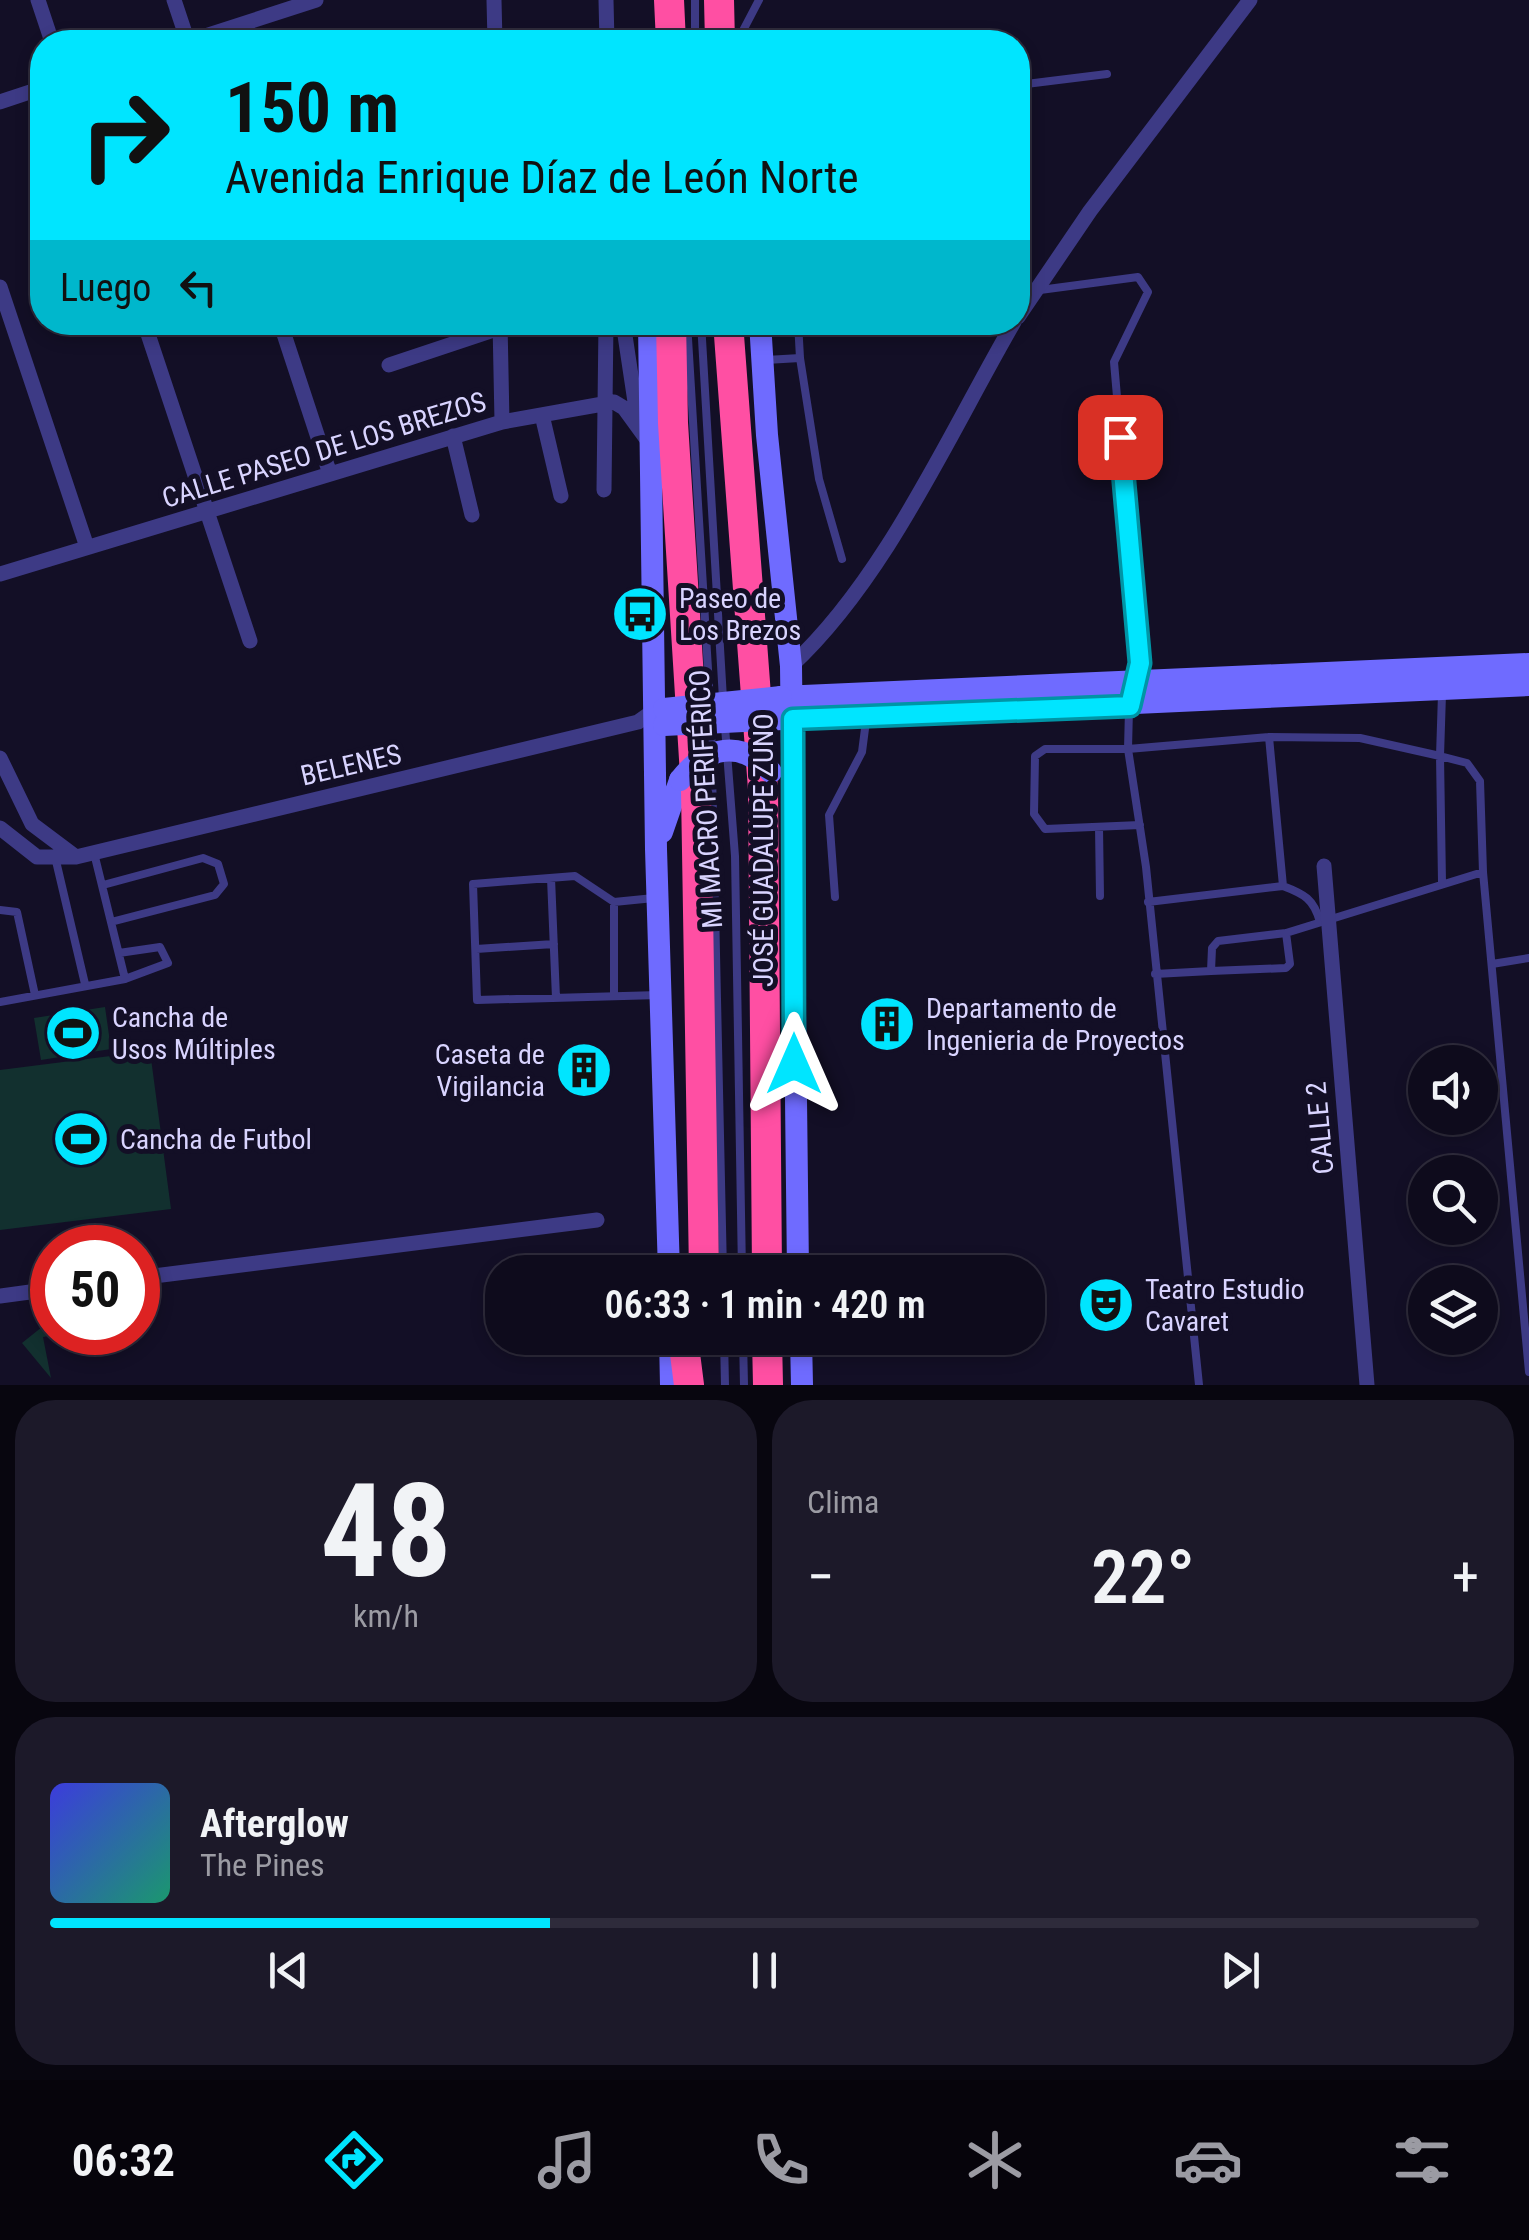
<!DOCTYPE html>
<html lang="es">
<meta charset="utf-8">
<style>
body{margin:0;font-family:"Roboto Condensed",sans-serif;background:#1c1929;color:#f1f3f6;height:100vh;display:flex;flex-direction:column;font-size:38px;white-space:nowrap}
*{box-sizing:border-box;margin:0}
p{font-size:32px;color:#9b9ba3}
.icon{flex:none;width:55px;height:55px;fill:none;stroke:currentColor;stroke-width:2;stroke-linecap:round;stroke-linejoin:round}
.map{position:relative;height:1385px;overflow:hidden}
.details{display:flex;flex-direction:column;gap:15px;padding:15px;background:#08060f;flex:1}
.details>*{flex:none}
.hud{position:absolute;left:30px;top:30px;width:1000px;height:305px;border-radius:40px;box-shadow:0 5px 15px #0003,0 0 0 2px #2e2b3b;background:#00e5ff;color:#111;overflow:hidden}
.fabs{position:absolute;left:1408px;top:1045px;display:grid;gap:20px}
.fabs a{display:grid;place-items:center;width:90px;height:90px;border-radius:50%;background:#0e0b1c;box-shadow:0 5px 15px #0003,0 0 0 2px #2e2b3b;font-size:50px}
.speed{position:absolute;left:30px;top:1225px;display:flex;gap:20px;font-size:50px;font-weight:700;text-align:center}
.speed>*{display:grid;place-content:center;width:130px;height:130px;border-radius:50%;background:#0e0b1c;box-shadow:0 5px 15px #0003,0 0 0 2px #2e2b3b;line-height:1}
.speed .limit{border:15px solid #d22;background:#fff;color:#111}
.pin{position:absolute;display:grid;place-items:center;width:85px;height:85px;color:#fff;margin:-42px;border-radius:20px;box-shadow:0 5px 15px #0006}
.me{position:absolute;width:110px;margin:-55px;rotate:0deg;stroke-linejoin:round;filter:drop-shadow(0 0 8px #0008)}
.turn{display:flex;align-items:center;gap:35px;height:210px;padding:0 30px;font-size:45px}
.turn .icon{width:130px;height:130px;stroke-width:2.5}
.turn b{display:block;font-size:70px;line-height:85px}
.then{display:flex;align-items:center;height:95px;padding:0 30px;background:#0003;gap:20px;font-size:38px}
.big{font-size:75px;font-weight:600;line-height:1.1}
.details .widget{flex:1;display:flex;flex-direction:column;justify-content:center;gap:15px;min-width:0;padding:0 35px;border-radius:40px;background:#1c1929}
.details .dial{align-items:center;gap:0}
.dial b{font-size:130px;line-height:1}
.song{display:flex;align-items:center;gap:30px}
.cover{width:120px;height:120px;border-radius:15px;background:linear-gradient(135deg,hsl(240 70% 55%),hsl(160 70% 35%))}
.played{height:10px;border-radius:5px;background:linear-gradient(90deg,#00e5ff 35%,#2e2b3b 35%)}
.keys{display:flex;justify-content:space-around;direction:ltr}
.heat{display:flex;justify-content:space-between;align-items:center;font-size:55px;direction:ltr}
.details .tiles{flex:1;display:grid;gap:15px;grid-template-columns:1fr 1fr}
.widget:last-child{grid-column:span 2}
.trip{position:absolute;left:485px;top:1255px;width:560px;height:100px;border-radius:40px;background:#0e0b1c;box-shadow:0 5px 15px #0003,0 0 0 2px #2e2b3b;font-weight:600;line-height:100px;text-align:center}
.menu{display:flex;height:160px;justify-content:space-around;align-items:center;background:#06040b;color:#9b9ba3}
.menu .icon{width:70px;height:70px}
.menu .current{color:#00e5ff}
.menu b{font-size:45px;color:#f1f3f6}
.map>svg:first-child{display:block}
.green{fill:#12302f}
.lines{fill:none;stroke-linecap:round;stroke-linejoin:round}
.lane{stroke:#3d3a85;stroke-width:8}
.street{stroke:#3d3a85;stroke-width:15}
.secondary{stroke:#6f6bff;stroke-width:22}
.highway{stroke:#ff4fa3;stroke-width:30}
.secondary-bridge{stroke:#6f6bff;stroke-width:22}
.route-casing{stroke:#0095a6;stroke-width:25}
.route{stroke:#00e5ff;stroke-width:18}
.labels{text-anchor:middle;dominant-baseline:central;stroke-width:10;stroke-linejoin:round;paint-order:stroke}
.street-label{font-size:28px;fill:#d9d4ff;stroke:#130f26}
.poi-label{font-size:28px;fill:#d9d4ff;stroke:#130f26;text-anchor:start}
</style>
<div class="map">
<svg width="1529" height="1385" viewBox="0 0 1529 1385">
<rect width="100%" height="100%" fill="#130f26"/>
<!-- green -->
<path class="green" d="M105,1007l6,42 -70,11 -7,-42z
M150,1051l21,158 -171,21v-160z
M52,1319v13l13,1 -22,4 8,41 -29,-35z"/>
<g class="lines">
<!-- lane -->
<path class="lane" d="M695,0v42
M737,42l22,-42
M1018,85l89,-11
M1040,290l98,-13 10,15 -34,70 26,301 -4,13
M687,322l23,380
M701,322l22,377
M798,322l2,36
M766,360l34,-2 19,121 23,80
M1442,694l-2,62 27,7 13,18 3,91 46,500
M1129,709l-1,40 18,118 53,518
M711,726l12,546
M725,727l10,129 7,416
M1269,737l14,149
M1140,825l-95,4 -11,-15 1,-58 10,-7h83l141,-12 91,1 80,18 2,126
M1099,827l1,69
M94,853l31,126
M56,861l29,123
M551,878l5,120
M103,885l100,-27 15,6 6,20 -9,11 -104,27
M835,897l-6,-82 33,-63 4,-31
M614,902l40,-4
M1148,902l135,-16c21,8 31,13 37,36
M0,910l17,2 18,83
M476,949l78,-5
M1492,964l37,-6
M1211,971l75,-3 4,-4 -4,-31
M1155,974l56,-3 1,-23 6,-7 68,-8 197,-61
M614,996v-94l-39,-26 -102,8 4,116 182,-5
M0,1002l125,-23 43,-16 -8,-16 -41,6
M724,1338l1,47
M743,1338l1,47"/>
<!-- street -->
<path class="street" d="M38,0l14,42
M174,0l14,42
M494,0l1,42
M606,0l1,42
M187,42l129,-42
M0,102l42,-14
M0,287l87,260
M1018,317l72,-106 160,-211
M144,322l106,319
M280,322l50,152
M500,322l2,100
M623,322l15,100
M389,365l111,-37
M542,415l19,81
M453,436l19,79
M604,490l2,-168
M0,574l502,-152 112,-20 10,6 24,33
M791,666c95,-88 158,-232 223,-344
M0,758l32,66 44,33
M0,828l37,29h39l562,-135 17,-12
M1324,866l43,519
M138,1278l459,-58
M0,1296l52,-7"/>
<!-- secondary -->
<path class="secondary" d="M649,322l7,527 13,423
M760,322l7,113 24,231 7,606
M781,697l748,-33
M783,719l746,-34
M662,832l18,-52
M670,1338l1,47
M801,1338l1,47"/>
<!-- highway -->
<path class="highway" d="M669,0l2,42
M719,0l1,42
M671,322l2,101 23,368 8,481
M728,322l35,467 4,483
M683,1338l6,47
M767,1338l1,47"/>
<!-- secondary-bridge -->
<path class="secondary-bridge" d="M664,709l117,-12
M664,725l119,-6
M680,780c26,-34 61,-41 91,-8"/>
</g>
<g class="lines">
<!-- route casing -->
<g class="route-casing">
<path id="route" d="M794,1064l-1,-345 337,-13 10,-43 -20,-226"/>
</g>
<!-- route -->
<use href="#route" class="route"/>
</g>
<!-- icons -->
<defs>
<g id="bus-disc" transform="scale(2.875)"><circle r="9.5" fill="#00e5ff" stroke="#130f26"/><path d="M-5-6H5V4H4V6H2V4H-2V6H-4V4H-5ZM-3.5-4V0h7V-4ZM-3.5 1.2v1.5H-2V1.2ZM2 1.2v1.5H3.5V1.2Z" fill="#111"/></g>
<g id="building-disc" transform="scale(2.875)"><circle r="9.5" fill="#00e5ff" stroke="#130f26"/><path d="M-4-6H4V6H1V3H-1V6H-4ZM-2.5-4.3h1.7v1.8h-1.7ZM.8-4.3h1.7v1.8H.8ZM-2.5-1h1.7V.8h-1.7ZM.8-1h1.7V.8H.8Z" fill="#111"/></g>
<g id="stadium-disc" transform="scale(2.875)"><circle r="9.5" fill="#00e5ff" stroke="#130f26"/><path d="M0-5a6.5 5 0 1 0 0 10a6.5 5 0 1 0 0-10ZM-3.5-1.8h7v3.6h-7Z" fill="#111"/></g>
<g id="theatre-disc" transform="scale(2.875)"><circle r="9.5" fill="#00e5ff" stroke="#130f26"/><path d="M-5-5.5Q0-4 5-5.5V0Q5 5 0 6Q-5 5-5 0ZM-3.3-2.5H-1v1.5H-3.3ZM1-2.5H3.3v1.5H1ZM-2.8 1Q0 5.5 2.8 1Z" fill="#111"/></g>
</defs>
<g fill-rule="evenodd">
<use href="#bus-disc" x="640" y="614"/>
<use href="#building-disc" x="887" y="1024"/>
<use href="#stadium-disc" x="73" y="1033"/>
<use href="#building-disc" x="584" y="1070"/>
<use href="#stadium-disc" x="81" y="1139"/>
<use href="#theatre-disc" x="1106" y="1305"/>
</g>
<g class="labels">
<!-- street labels -->
<g class="street-label">
<text transform="translate(324 450) rotate(-17)">CALLE PASEO DE LOS BREZOS</text>
<text transform="translate(351 765) rotate(-13)">BELENES</text>
<text transform="translate(706 799) rotate(-93)">MI MACRO PERIFÉRICO</text>
<text transform="translate(763 850) rotate(-90)">JOSÉ GUADALUPE ZUNO</text>
<text transform="translate(1320 1128) rotate(-95)">CALLE 2</text>
</g>
<!-- poi labels -->
<g class="poi-label">
<text x="679" y="598">Paseo de<tspan x="679" dy="32">Los Brezos</tspan></text>
<text x="926" y="1008">Departamento de<tspan x="926" dy="32">Ingenieria de Proyectos</tspan></text>
<text x="112" y="1017">Cancha de<tspan x="112" dy="32">Usos Múltiples</tspan></text>
<text x="545" y="1054" text-anchor="end">Caseta de<tspan x="545" dy="32">Vigilancia</tspan></text>
<text x="120" y="1139">Cancha de Futbol</text>
<text x="1145" y="1289">Teatro Estudio<tspan x="1145" dy="32">Cavaret</tspan></text>
</g>
</g>
</svg>
<div class="fabs">
<a><svg class="icon" aria-label="sound" viewBox="0 0 24 24"><path d="M4 9h4l5-4v14l-5-4H4zM17 9q2 3 0 6"/></svg></a>
<a><svg class="icon" aria-label="search" viewBox="0 0 24 24"><circle cx="10" cy="10" r="6"/><path d="M15 15l6 6"/></svg></a>
<a><svg class="icon" aria-label="layers" viewBox="0 0 24 24"><path d="M12 4l9 5-9 5-9-5zM3 14l9 5 9-5"/></svg></a>
</div>
<div class="speed"><div class="limit">50</div></div>
<div class="pin" style="left:1120px;top:437px;background:#d93025"><svg class="icon" aria-label="arrive" viewBox="0 0 24 24"><path d="M6 21V4h12l-3 4 3 4H6"/></svg></div>
<svg class="me" style="left:794px;top:1064px" viewBox="-20 -20 40 40"><path d="M0-17L14 15 0 8-14 15z" fill="#00e5ff" stroke="#fff" stroke-width="4"/></svg>
<div class="trip">06:33 · 1 min · 420 m</div>
<div class="hud">
<div class="turn"><svg class="icon" aria-label="right" viewBox="0 0 24 24"><path d="M7 20v-9h11M14 6l5 5-5 5"/></svg><div><b>150 m</b>Avenida Enrique Díaz de León Norte</div></div>
<div class="then">Luego<svg class="icon" aria-label="left" viewBox="0 0 24 24"><path d="M17 20v-9H6M10 6l-5 5 5 5"/></svg></div>
</div>
</div>
<section class="details">
<div class="tiles">
<div class="widget dial"><b>48</b><p>km/h</p></div>
<div class="widget"><p>Clima</p>
<div class="heat"><a>−</a><b class="big">22°</b><a>+</a></div>
</div>
<div class="widget">
<div class="song"><i class="cover"></i><div><b>Afterglow</b><p>The Pines</p></div></div>
<div class="played"></div>
<div class="keys"><svg class="icon" aria-label="previous" viewBox="0 0 24 24"><path d="M18 5L8 12l10 7zM5 5v14"/></svg><svg class="icon" aria-label="pause" viewBox="0 0 24 24"><path d="M8 5v14M16 5v14"/></svg><svg class="icon" aria-label="next" viewBox="0 0 24 24"><path d="M6 5l10 7-10 7zM19 5v14"/></svg></div>
</div>
</div>
</section>
<nav class="menu">
<b>06:32</b>
<svg class="icon current" aria-label="directions" viewBox="0 0 24 24"><path d="M12 3l9 9-9 9-9-9zM9 14v-3h6M13 9l2 2-2 2"/></svg>
<svg class="icon" aria-label="music" viewBox="0 0 24 24"><path d="M9 18V5l10-2v13"/><circle cx="6" cy="18" r="3"/><circle cx="16" cy="16" r="3"/></svg>
<svg class="icon" aria-label="phone" viewBox="0 0 24 24"><path d="M5 4h4l2 5-3 2q2 4 5 5l2-3 5 2v4C11 20 4 13 5 4z"/></svg>
<svg class="icon" aria-label="climate" viewBox="0 0 24 24"><path d="M12 3v18M4 7l16 10M4 17L20 7"/></svg>
<svg class="icon" aria-label="car" viewBox="0 0 24 24"><path d="M5 17H2v-5l4-1 3-4h7l3 4 3 1v5h-3M9 17h6M6 11h13"/><circle cx="7" cy="17" r="2"/><circle cx="17" cy="17" r="2"/></svg>
<svg class="icon" aria-label="filters" viewBox="0 0 24 24"><path d="M4 7h16M4 17h16"/><circle cx="9" cy="7" r="2"/><circle cx="15" cy="17" r="2"/></svg>
</nav>
